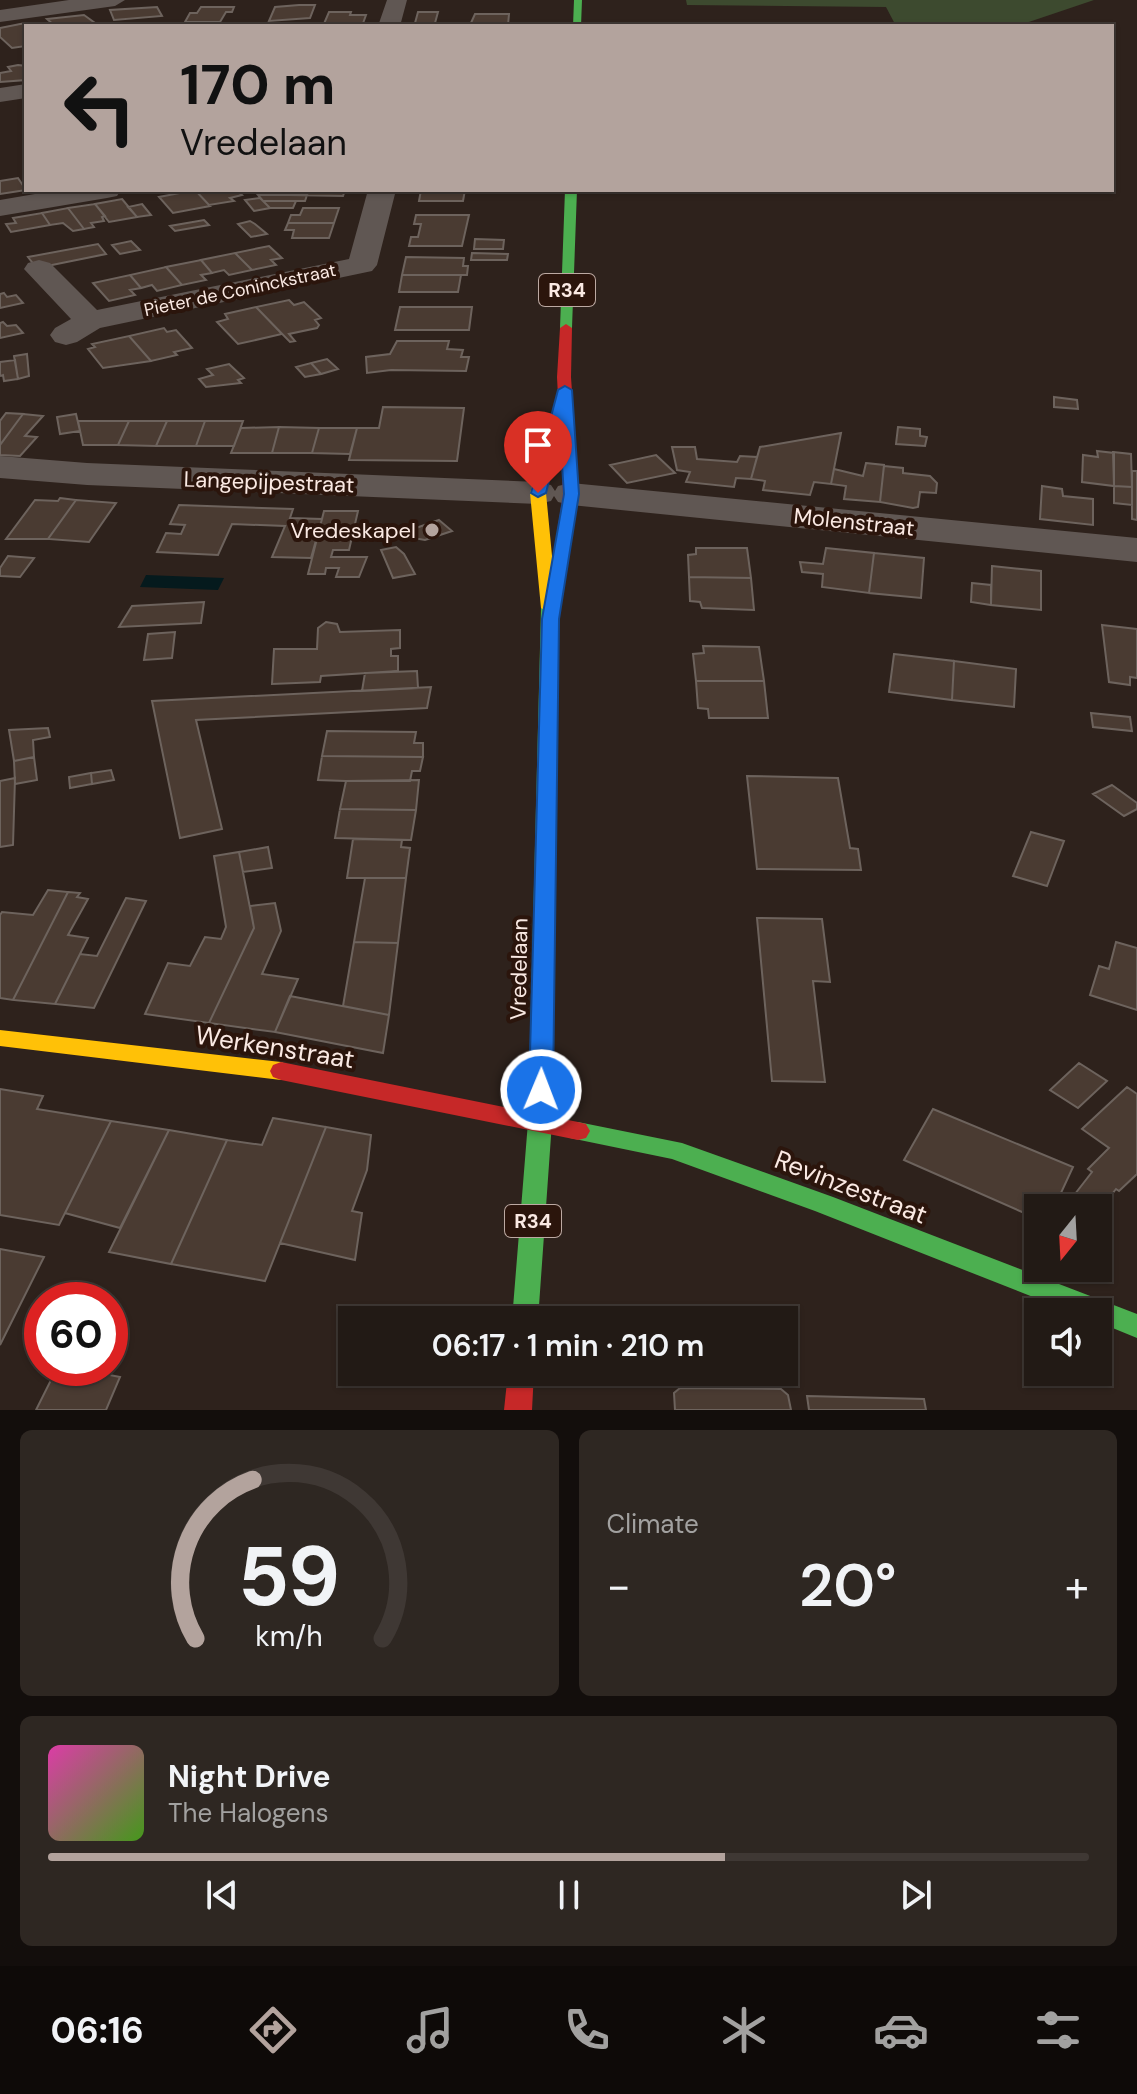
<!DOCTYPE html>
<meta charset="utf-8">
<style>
body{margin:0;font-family:"DM Sans",sans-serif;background:#2e2722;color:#f1f3f6;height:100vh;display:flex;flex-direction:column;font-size:30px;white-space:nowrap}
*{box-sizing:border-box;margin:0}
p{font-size:26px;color:#a2a1a0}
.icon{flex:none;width:44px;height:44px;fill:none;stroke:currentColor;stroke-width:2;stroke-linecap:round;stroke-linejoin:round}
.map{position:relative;height:1410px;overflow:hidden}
.side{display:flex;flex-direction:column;gap:20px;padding:20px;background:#130e0c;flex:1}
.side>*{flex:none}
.hud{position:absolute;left:24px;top:24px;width:1090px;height:168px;border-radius:0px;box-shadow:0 2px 6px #0004,0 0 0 2px #3f3834;background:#b3a39d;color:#111;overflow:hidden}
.needle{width:52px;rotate:198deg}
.fabs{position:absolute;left:1024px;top:1194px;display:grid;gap:16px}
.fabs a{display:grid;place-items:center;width:88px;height:88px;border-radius:0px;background:#221a15;box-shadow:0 2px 6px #0004,0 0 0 2px #3f3834;font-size:40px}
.speed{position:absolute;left:24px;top:1282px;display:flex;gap:16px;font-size:40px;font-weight:700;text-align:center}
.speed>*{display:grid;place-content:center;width:104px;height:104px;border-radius:50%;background:#221a15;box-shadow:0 2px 6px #0004,0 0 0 2px #3f3834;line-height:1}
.speed .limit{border:12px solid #d22;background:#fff;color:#111}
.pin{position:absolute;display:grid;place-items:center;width:68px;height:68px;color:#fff;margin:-82px -34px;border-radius:50% 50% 50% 0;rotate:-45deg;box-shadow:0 0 8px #0007}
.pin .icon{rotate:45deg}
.me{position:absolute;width:88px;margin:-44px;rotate:1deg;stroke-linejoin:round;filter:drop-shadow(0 0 6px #0008)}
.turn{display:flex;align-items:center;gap:28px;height:168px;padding:0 24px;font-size:36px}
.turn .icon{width:104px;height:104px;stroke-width:2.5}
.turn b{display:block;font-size:56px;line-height:68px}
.big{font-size:60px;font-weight:600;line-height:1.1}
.side .card{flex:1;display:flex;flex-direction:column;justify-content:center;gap:12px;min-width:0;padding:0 28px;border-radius:12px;background:#2e2722}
.side .dial{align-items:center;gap:0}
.dial svg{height:208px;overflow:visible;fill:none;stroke:#3f3834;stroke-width:7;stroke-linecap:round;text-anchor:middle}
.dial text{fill:#f1f3f6;stroke:none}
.song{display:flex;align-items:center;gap:24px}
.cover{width:96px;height:96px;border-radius:12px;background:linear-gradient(135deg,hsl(320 70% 55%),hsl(100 70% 35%))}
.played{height:8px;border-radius:4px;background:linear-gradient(90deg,#b3a39d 65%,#3f3834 65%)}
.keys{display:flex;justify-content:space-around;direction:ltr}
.heat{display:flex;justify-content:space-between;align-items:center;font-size:44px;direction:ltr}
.side .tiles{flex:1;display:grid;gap:20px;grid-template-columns:1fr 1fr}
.card:last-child{grid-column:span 2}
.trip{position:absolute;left:338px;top:1306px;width:460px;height:80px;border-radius:0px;background:#221a15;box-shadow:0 2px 6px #0004,0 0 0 2px #3f3834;font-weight:600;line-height:80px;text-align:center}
.menu{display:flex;height:128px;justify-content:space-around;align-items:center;background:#0e0a08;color:#a2a1a0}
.menu .icon{width:56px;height:56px}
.menu .active{color:#b3a39d}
.menu b{font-size:36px;color:#f1f3f6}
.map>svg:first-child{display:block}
.green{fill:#3d4a2f}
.water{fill:#051a1d}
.building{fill:#4a3b32;stroke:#6d635d;stroke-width:2}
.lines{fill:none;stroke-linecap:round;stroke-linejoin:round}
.street{fill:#605753;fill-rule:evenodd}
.fast{fill:#4caf50;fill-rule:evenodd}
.slow{fill:#ffc107;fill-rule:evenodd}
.jam{fill:#c62828;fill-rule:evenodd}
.route{fill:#1a73e8;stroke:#114b97;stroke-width:2}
.poi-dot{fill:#b3a39d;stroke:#2b150c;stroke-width:3}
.labels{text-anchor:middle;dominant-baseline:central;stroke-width:8;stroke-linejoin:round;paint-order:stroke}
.far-street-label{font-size:18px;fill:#fae9e3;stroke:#2b150c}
.shield{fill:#2b150c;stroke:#bca9a2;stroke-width:2}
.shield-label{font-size:20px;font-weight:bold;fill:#fae9e3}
.street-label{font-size:22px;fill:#fae9e3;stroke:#2b150c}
.poi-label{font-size:22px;fill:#fae9e3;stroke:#2b150c;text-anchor:end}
.near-street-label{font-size:26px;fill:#fae9e3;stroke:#2b150c}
</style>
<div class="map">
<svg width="1137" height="1410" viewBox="0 0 1137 1410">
<rect width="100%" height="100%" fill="#2e221c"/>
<!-- green -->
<path class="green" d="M686,0h408l-77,26h-121l-10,-19 -199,-2z"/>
<!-- water -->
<path class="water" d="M146,575l78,3 -6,12 -78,-3z"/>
<!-- building -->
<path class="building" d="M299,5h16l-5,13 -41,3 6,-14z
M157,7l5,9 -48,4 -4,-10z
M201,7h33l-2,5h-6l-6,10h-35l5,-9h7z
M329,12h22l-1,3h16l-4,11h-39z
M418,12h20l-3,11h-20z
M475,14h34l-1,11h-38z
M84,15l11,8 -40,3 -8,-7z
M25,23l5,3h-4v20l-14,2 -12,-11v-9z
M18,65l8,1v14l-26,2v-9l11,-2 -3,-4z
M18,178l8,12 -26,4v-13z
M195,190h41l6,5 -12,3 4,3 -25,4z
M195,190l15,16 -37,7 -14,-16z
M294,190h51l-2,6 -52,-1z
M421,190h44l-2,11h-44z
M258,195h49l-2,6h-42z
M260,198l10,10 -16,3 -9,-11z
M122,199l15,18 -28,5 -14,-18z
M263,201h33l-3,7h-23z
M95,204l10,12 -3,1 2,4 -13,2 3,4 -10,2 -16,-21z
M142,204l9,11 -14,2 -9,-10z
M68,208l16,21 -11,2 -10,-8 -13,2 -8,-12z
M303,208h36l-5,15h-46l3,-8h9z
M42,213l8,12 -39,7 -5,-8 10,-1 -3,-5z
M416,215h53l-7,31h-53l2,-9h7l3,-13h-7z
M204,220l5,5 -34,6 -5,-5z
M250,221l5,3 12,10 -16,3 -13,-13z
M288,223h46l-5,15h-37l2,-8h-9z
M475,239l29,1 -1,9h-29z
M131,241l9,9 -20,4 -8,-9z
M98,244l8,10 -54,11 -17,1 -7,-9z
M269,246l13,12 -11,2 5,5 -24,5 -17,-17z
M235,253l17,17 -23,5 -5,-5 -12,3 -11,-13z
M472,253l36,1 -1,6h-36z
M406,257l58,1 -1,8h5l-1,9h-65z
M201,260l11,13 -11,2 5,5 -24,5 -16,-18z
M166,267l16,18 -25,6 -5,-6 -11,3 -11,-13z
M130,275l11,13 -11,2 5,5 -26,6 -16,-18z
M402,275h59l-3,17h-59z
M4,293l3,4 9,-2 7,8 -23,5v-14z
M289,300l5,5 10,-3 17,16 -6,2 4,5 -2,3 -28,6 6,7 -5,1 -34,-35z
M256,307l26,27 -44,10 -21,-22 11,-3 -3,-5z
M400,307h72l-3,23h-74z
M3,322l4,4 9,-1 7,8 -23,5v-15z
M164,328l3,4 9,-2 16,18 -18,4 3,3 -26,6 -22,-25z
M129,336l22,25 -48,7 -15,-19 7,-2 -3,-3z
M397,341h52l-2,8 16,1 -2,7h8l-3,14 -75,-1 -24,3 -1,-16 24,-3z
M27,354l2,22 -11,3 -4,-23z
M327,359l11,10 -17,5 -10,-11z
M15,360l3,19 -14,2 -1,-6 -3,1v-14z
M311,363l10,11 -16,3 -9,-10z
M229,364l15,14 -6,2 3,3 -35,4 -7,-8 14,-4 -6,-6z
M1054,397l23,3 1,9 -24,-2z
M383,407l81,1 -7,53 -108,-1 8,-32h22z
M6,413l17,1 -23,31v-24z
M23,414l20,2 -18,20 12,1 -17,19 -20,-1v-10z
M76,414l4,17 -20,3 -3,-17z
M78,421h51l-11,24h-35z
M129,421h38l-11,25 -38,-1z
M167,421h38l-9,25h-40z
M205,421h38l-9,25h-38z
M279,427l40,1 -7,25h-40z
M279,427l-7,26h-41l10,-25z
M898,427l22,2v7l7,1 -2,9 -29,-2z
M319,428h38l-7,26 -38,-1z
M841,433l-10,51 -17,-2 -4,13 -47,-5 2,-9 -14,-2 9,-32z
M672,447h23l2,12 40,3 3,-6 17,1 -6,22 -15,-1 -2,9 -48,-5 4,-10 -13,-2z
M1097,451l17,2v33l-32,-4 1,-27 15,2z
M1113,452l18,2 1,33 -18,-1z
M656,455l19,18 -48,10 -17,-18z
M866,463l18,2 -4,37 -36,-3 2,-13 -15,-2 3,-15 29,7z
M884,466l19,2v5l27,3 7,7 -1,10 -16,-1 -2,15 -5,1 -33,-6z
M1132,471h5v49l-5,-1z
M1042,486l20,3 1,7 30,3v26l-53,-6z
M1114,486l18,1v18l-18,-2z
M60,498l16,2 -28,39h-42l29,-39 23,1z
M76,500l40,3 -27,39 -41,-3z
M179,505l114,4 -3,9 32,1 -11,39 -39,-1 13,-31 -53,-2 -14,31 -61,-3 9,-19 15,1 4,-9 -15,-1z
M324,511h34l-9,39h-16l-2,7h36l-8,20h-23l3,-9h-13l-1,6h-17z
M439,520l13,11 -27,9 -12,-2v-9z
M396,547l8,7 11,20 -22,4 -12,-28z
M696,548h51l4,30 -62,-1 -1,-22 8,-1z
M826,548l48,5 -5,40 -47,-6 1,-13 -21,-2 -2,-10 23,2z
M874,553l50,5 -3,40 -52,-5z
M8,556l26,2 -14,19 -20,-1v-8z
M992,566l49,5v39l-50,-5z
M689,577l62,1 3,32 -52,-2 -2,-6 -10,-1z
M972,583l19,2v20l-20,-3z
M204,602l-3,21 -82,4 13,-21z
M326,622l11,2 3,8 60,-2v18l-9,1v7h7v15l-77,5 -1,6 -48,2 2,-35h43l1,-21z
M1102,625l35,4v49l-7,-1v8l-21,-3z
M175,632l-3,26 -28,2 4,-26z
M703,646l56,1 5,34h-68l-3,-27 11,-1z
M894,654l60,7 -2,39 -63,-8z
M954,661l62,8 -2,38 -62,-7z
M417,671l1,17 -56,3 3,-18z
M696,681h68l4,37h-59l-1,-9 -10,-1z
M431,687l-4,21 -231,12 26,109 -42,9 -28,-137z
M1091,713l39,4 2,14 -39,-4z
M48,728l2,9 -17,3 1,17 -20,4 -5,-31z
M327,731l89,1 -2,11h9v14l-101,-1z
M322,756l101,1 -3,14h-8l-2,10h-64l-28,-1z
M34,757l3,23 -22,4 -1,-23z
M111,770l3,10 -22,4 -1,-11z
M91,773l1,11 -22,4 -1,-11z
M747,776l91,2 12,70 8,1 3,21 -104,-1z
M15,778l-2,67 -13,2v-66z
M419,780l-3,30 -76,-1 6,-28z
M1112,785l25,18v6l-13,7 -31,-22z
M340,809l76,1 -5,30 -76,-2z
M1031,832l33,9 -17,45 -34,-10z
M353,839l49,1 -1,7 9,1 -4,30h-59z
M268,847l4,21 -29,4 -4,-20z
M239,852l15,76 -45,95 -64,-9 23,-51 22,3 15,-29 16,2 5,-12 -12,-71z
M365,878h41l-8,65 -44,-1z
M48,890l20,2 -55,108 -13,-2v-83l2,-3 31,3z
M68,892l12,1 -3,4 11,2 -20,36 20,3 -33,66 -42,-4z
M126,898l20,3 -52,107 -39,-4 25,-50 17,2z
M275,903l6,28 -19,43 36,5 -23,53 -66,-9 45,-95 -4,-22z
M757,918l65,1 8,63 -17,-1 12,101 -53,-1z
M354,942l44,1 -9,72 -46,-9z
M1116,942l21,6v62l-47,-15 9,-29 10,3z
M290,996l99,19 -6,38 -108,-21z
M1079,1063l28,18 -29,27 -28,-18z
M1127,1087l10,7v80l-18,17 -3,-2 -18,23v-4h-23l-7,-5 24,-31 -4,-3 21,-21 -27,-19z
M0,1089l43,7 -6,13 74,12 -52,104 -59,-10z
M933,1109l140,58 -19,41h-16v11l-134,-59z
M273,1118l53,9 -61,154 -94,-17 56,-124 35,5z
M111,1121l58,9 -49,98 -55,-15z
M326,1127l45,8 -4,35 -15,41 10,2 -7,47 -75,-17z
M169,1130l58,10 -56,124 -62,-12z
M0,1249l44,8 -44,88z
M57,1368h28l-1,2 36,7 -14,33h-70z
M680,1388l101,1 7,6 3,15h-116l-1,-17z
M807,1396l117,3 2,11h-117z"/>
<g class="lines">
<!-- street -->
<path class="street" d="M69,0h56l-10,6 -115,16v-12z
M387,0h20l-7,26h-22z
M26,84v14l-26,4v-14z
M58,190h63l-4,6 -10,2 -107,18v-16z
M368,190h28l-19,75 -5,6 -272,57 -23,14 -11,3 -11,-3 -5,-7 5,-7 16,-9 -47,-50 4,-6 11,-3 11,3 47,47 252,-51z
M0,456l87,7 451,19 13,3 4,6 3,-5 13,-3 566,55v24l-566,-57 -13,-3 -4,-6 -3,5 -13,3 -451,-19 -87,-7z"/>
<!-- fast -->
<path class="fast" d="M574,0h8l-1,26h-8z
M565,190h12l-5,138 -6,4 -6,-4z
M549,603l8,5 -5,514 -14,198h-26l16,-198 13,-514z
M578,1122l104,21 151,54 304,117v24l-39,-16v-10h-27l-256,-101 -143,-52 -102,-21 -4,-7 4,-7z"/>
<!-- slow -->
<path class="slow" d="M565,386l7,4 -26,103 11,115 -8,5 -8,-5 -11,-115 28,-103z
M0,1030l281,32 8,3 3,6 -3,6 -8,3 -281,-34z"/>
<!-- jam -->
<path class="jam" d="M566,324l6,4 -1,49 8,117 -10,64 -8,5 -8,-5 10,-64 -6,-117 3,-49z
M281,1062l297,60 8,2 4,7 -4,7 -8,2 -297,-60 -8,-3 -3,-6 3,-6z
M508,1372h26l-2,38h-28z"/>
</g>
<!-- route -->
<path class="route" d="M565,386l7,4 7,104 -20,125 -6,471 -4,7 -8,2 -8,-2 -4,-7 13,-471 22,-125 -4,-58 -14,57 -8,4 -7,-4 27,-103z"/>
<!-- markers -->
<circle class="poi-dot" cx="432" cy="530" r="8"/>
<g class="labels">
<!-- far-street labels -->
<g class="far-street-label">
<text transform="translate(240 290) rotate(-12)">Pieter de Coninckstraat</text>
</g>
<!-- shield labels -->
<g class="shield">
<rect x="539" y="274" width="56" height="32" rx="6"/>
<rect x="505" y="1205" width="56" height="32" rx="6"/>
</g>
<g class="shield-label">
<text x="567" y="290">R34</text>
<text x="533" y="1221">R34</text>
</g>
<!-- street labels -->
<g class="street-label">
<text transform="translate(269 482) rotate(2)">Langepijpestraat</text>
<text transform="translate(854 522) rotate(6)">Molenstraat</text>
<text transform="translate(519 969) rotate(-89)">Vredelaan</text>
</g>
<!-- poi labels -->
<g class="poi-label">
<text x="416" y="530">Vredeskapel</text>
</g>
<!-- near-street labels -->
<g class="near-street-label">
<text transform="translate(275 1047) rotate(9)">Werkenstraat</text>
<text transform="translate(851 1187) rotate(21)">Revinzestraat</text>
</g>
</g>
</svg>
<div class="fabs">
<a><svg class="needle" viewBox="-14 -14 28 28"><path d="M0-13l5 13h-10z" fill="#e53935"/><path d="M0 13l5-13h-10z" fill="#a2a1a0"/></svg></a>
<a><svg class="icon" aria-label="sound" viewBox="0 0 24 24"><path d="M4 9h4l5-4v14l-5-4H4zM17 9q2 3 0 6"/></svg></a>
</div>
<div class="speed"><div class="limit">60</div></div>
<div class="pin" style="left:538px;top:493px;background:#d93025"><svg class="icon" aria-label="arrive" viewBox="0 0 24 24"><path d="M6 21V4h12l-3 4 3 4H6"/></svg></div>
<svg class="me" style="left:541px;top:1090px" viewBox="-20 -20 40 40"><circle r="17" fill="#1a73e8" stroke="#fff" stroke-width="3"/><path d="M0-11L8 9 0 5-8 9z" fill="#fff"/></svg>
<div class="trip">06:17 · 1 min · 210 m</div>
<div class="hud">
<div class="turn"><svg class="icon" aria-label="left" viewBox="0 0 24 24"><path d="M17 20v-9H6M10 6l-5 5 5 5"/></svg><div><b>170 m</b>Vredelaan</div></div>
</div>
</div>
<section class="side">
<div class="tiles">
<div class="card dial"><svg viewBox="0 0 100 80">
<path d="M14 69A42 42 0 1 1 86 69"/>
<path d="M14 69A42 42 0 0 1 36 8" stroke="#b3a39d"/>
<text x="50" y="56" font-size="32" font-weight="700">59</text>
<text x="50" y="72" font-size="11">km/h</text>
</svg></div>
<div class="card"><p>Climate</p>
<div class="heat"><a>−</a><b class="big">20°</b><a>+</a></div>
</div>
<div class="card">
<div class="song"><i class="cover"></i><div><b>Night Drive</b><p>The Halogens</p></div></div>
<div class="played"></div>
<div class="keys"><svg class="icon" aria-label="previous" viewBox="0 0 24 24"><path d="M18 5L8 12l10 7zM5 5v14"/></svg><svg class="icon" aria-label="pause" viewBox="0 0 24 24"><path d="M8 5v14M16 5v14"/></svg><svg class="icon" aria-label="next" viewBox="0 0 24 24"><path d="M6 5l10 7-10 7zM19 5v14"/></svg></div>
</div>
</div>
</section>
<nav class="menu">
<b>06:16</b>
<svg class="icon active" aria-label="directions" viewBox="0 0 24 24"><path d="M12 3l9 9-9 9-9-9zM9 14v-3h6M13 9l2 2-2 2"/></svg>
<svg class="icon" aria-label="music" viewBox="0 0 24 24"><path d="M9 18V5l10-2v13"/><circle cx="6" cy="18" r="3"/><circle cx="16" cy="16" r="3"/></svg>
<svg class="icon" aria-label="phone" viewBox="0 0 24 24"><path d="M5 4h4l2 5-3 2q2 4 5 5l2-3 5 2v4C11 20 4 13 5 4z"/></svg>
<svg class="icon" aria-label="climate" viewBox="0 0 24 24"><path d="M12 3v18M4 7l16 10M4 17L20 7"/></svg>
<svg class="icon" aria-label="car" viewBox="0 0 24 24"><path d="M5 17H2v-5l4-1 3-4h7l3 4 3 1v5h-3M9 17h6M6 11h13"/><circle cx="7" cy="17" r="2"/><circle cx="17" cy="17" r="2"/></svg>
<svg class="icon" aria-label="filters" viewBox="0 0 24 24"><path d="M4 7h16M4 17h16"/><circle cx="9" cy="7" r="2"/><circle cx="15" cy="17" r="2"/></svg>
</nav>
